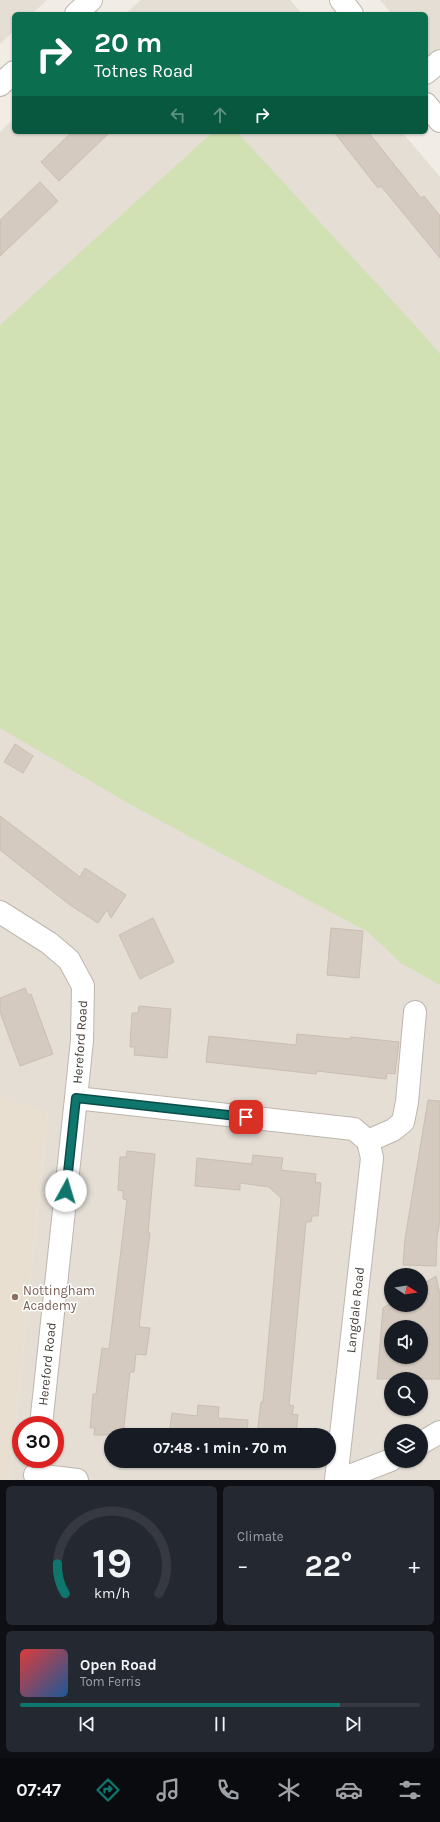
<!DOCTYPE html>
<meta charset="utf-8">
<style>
body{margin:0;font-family:Karla,sans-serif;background:#242831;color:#f1f3f6;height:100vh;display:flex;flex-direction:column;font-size:15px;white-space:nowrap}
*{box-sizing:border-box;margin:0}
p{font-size:13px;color:#9ea1a6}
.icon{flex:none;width:22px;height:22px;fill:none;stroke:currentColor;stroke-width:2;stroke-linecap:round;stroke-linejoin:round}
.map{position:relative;height:1480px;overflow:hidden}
.side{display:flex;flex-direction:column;gap:6px;padding:6px;background:#0d0f14;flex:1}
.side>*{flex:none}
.guide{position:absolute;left:12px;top:12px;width:416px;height:122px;border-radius:6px;box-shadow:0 1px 3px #0004;background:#0b6e4f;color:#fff;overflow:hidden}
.needle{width:26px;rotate:102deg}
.controls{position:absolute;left:384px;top:1268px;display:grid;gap:8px}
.controls a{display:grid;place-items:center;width:44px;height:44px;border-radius:50%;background:#171b24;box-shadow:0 1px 3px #0004;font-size:20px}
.speed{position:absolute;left:12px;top:1416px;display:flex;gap:8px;font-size:20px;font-weight:700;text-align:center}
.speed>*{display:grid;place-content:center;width:52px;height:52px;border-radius:50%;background:#171b24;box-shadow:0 1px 3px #0004;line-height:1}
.speed .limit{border:6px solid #d22;background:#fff;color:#111}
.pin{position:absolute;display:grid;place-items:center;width:34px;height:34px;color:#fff;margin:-17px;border-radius:8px;box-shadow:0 2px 6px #0006}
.me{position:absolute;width:44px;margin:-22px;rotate:6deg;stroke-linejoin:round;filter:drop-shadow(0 0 3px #0008)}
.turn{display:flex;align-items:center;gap:14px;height:84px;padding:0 16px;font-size:18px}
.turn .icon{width:52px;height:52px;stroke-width:2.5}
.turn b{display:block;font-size:28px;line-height:34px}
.lanes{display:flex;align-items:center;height:38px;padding:0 16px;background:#0003;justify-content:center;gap:20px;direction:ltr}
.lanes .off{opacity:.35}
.big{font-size:30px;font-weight:700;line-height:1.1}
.side .widget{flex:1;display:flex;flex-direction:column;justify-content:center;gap:6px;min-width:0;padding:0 14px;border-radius:6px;background:#242831}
.side .dial{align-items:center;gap:0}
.dial svg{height:104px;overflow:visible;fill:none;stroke:#363941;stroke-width:7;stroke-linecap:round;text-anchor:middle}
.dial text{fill:#f1f3f6;stroke:none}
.song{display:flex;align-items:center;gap:12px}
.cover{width:48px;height:48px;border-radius:6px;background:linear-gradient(135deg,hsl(0 70% 55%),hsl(210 70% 35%))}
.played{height:4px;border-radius:2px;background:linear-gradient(90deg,#0f766e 80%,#363941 80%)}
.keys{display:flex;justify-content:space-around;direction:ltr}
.heat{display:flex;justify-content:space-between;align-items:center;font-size:22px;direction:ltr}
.side .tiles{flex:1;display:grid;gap:6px;grid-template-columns:1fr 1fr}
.widget:last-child{grid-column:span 2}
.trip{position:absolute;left:104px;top:1428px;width:232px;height:40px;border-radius:20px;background:#171b24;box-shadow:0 1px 3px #0004;font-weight:700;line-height:40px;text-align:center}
.dock{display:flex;height:64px;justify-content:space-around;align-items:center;background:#090b0e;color:#9ea1a6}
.dock .icon{width:28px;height:28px}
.dock .selected{color:#0f766e}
.dock b{font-size:18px;color:#f1f3f6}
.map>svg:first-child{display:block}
.residential{fill:#e4ded5;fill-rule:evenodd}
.education{fill:#e9dfd1}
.green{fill:#d1e1b3}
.building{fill:#d4cac0;stroke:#cbbeb1;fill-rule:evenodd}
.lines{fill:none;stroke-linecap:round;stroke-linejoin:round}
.minor-casing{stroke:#beb6ad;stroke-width:24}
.minor{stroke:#fff;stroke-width:22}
.route-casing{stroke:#0a4d48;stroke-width:10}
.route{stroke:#0f766e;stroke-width:7}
.education-dot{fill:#8d6e63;stroke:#fff;stroke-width:1.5}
.labels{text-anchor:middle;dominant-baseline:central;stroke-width:3;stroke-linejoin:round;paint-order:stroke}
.street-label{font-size:13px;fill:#433c36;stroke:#fff}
.education-label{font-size:13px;fill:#785e54;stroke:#fff;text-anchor:start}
</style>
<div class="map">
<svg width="440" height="1480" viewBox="0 0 440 1480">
<rect width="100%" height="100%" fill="#f1ece6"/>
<!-- residential -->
<path class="residential" d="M0,0h47l-15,14h-18v17l-14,13z
M141,0h149l12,14h-177z
M380,0h60v73l-14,-17v-42h-34z
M14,118v14h388l38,45v1303h-430l38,-366 -48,-19v-963zM391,1275h30v30h-30zM391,1327h30v30h-30zM391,1379h30v30h-30zM21,1425h34v34h-34zM391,1431h30v30h-30zM111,1435h218v26h-218z"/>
<!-- education -->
<path class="education" d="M0,1095l48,18 -38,367h-10z"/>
<!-- green -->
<path class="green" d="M213,132h24l186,202 17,20v631l-39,-22 -33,-31 -235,-126 -133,-78v-403z"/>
<!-- building -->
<path class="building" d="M72,132h38l-51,49 -18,-19z
M334,132h34l53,66 3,-2 16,20v42l-59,-72 -3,2z
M40,182l18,19 -58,55v-36z
M15,744l18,12 -10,17 -19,-11z
M0,816l80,61 5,-9 41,27 -15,23 -4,-8 -9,13 -28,-18 -70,-55z
M153,918l21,44 -34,17 -21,-44z
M331,928l32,3 -4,47 -32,-3z
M25,988l3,7 3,-1 22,60 -33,12 -20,-54v-14z
M139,1006l32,3 -4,49 -33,-3 1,-8h-5l2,-34h6z
M297,1034l53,5 1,-2 48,5 -4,32 -8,-1 -1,6 -69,-8 -1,3 -110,-12 3,-26 87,9z
M428,1100l12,1v119l-3,18 -1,28 -33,-1 2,-26z
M127,1151l28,3 -7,79h2l-11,94 11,1 -4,27 -10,-1 -2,18h-4l-7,63h-29l1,-7h-5l3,-34h3l6,-46 7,1 18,-149 -4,-1v-8l-5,-1 2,-33h6z
M253,1155l30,3 -2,12 35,4 -1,8 6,1 -3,33h-6l-1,6h-5l-17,183 5,1 -2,8 6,1 -2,20h-39l4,-33h2l18,-204 -12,-11 -29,-4v7l-45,-4 2,-28 55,6z
M436,1276l4,18v85h-63l6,-71 8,-5v2h30v-20zM391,1327h30v30h-30z
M198,1405l21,2 -1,11 30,2 -1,15h-78l3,-22 25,3z"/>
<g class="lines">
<!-- minor casing -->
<g class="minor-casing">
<path id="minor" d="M341,0l11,14
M76,14l15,-14
M426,73l14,-12
M0,85l14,-13
M426,104l14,17
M0,912l49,31 20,17 14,26 -1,54 -6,58 -35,327
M76,1098l278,31 14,12
M368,1141l25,-11 10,-8 4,-20 8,-90
M421,1443l19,-11
M35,1475l42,5
M336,1480l36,-322 -4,-17
M339,1480l52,-20"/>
</g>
<!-- minor -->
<use href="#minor" class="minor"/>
</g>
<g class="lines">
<!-- route casing -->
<g class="route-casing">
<path id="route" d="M66,1191l10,-93 170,19"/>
</g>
<!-- route -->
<use href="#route" class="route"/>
</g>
<!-- markers -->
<circle class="education-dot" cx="15" cy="1297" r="4"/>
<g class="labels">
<!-- street labels -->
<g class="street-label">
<text transform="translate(80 1042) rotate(-86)">Hereford Road</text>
<text transform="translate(355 1310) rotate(-84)">Langdale Road</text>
<text transform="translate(47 1364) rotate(-84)">Hereford Road</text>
</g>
<!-- education labels -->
<g class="education-label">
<text x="23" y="1290">Nottingham<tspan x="23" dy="15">Academy</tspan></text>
</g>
</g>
</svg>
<div class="controls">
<a><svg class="needle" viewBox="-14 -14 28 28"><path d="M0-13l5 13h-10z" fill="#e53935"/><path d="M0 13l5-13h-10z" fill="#9ea1a6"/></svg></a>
<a><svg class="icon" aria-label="sound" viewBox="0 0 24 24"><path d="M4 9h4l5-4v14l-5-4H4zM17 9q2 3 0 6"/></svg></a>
<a><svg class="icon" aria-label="search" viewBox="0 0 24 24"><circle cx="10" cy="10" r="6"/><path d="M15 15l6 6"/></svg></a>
<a><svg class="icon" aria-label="layers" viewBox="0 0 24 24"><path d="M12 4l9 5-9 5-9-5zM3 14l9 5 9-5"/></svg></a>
</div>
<div class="speed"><div class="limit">30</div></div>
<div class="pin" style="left:246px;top:1117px;background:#d93025"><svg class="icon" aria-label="arrive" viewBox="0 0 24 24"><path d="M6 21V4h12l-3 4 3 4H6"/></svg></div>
<svg class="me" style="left:66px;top:1191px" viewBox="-20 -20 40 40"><circle r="19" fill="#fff"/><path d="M0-13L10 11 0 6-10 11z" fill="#0f766e"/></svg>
<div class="trip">07:48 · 1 min · 70 m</div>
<div class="guide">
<div class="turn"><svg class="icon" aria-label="right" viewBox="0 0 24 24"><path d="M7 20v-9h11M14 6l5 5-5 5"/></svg><div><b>20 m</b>Totnes Road</div></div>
<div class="lanes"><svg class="icon off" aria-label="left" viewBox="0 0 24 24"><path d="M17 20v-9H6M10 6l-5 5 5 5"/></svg><svg class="icon off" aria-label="ahead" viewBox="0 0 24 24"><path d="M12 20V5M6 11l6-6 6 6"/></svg><svg class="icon" aria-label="right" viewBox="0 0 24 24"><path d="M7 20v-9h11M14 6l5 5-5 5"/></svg></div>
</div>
</div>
<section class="side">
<div class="tiles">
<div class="widget dial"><svg viewBox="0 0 100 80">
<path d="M14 69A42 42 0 1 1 86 69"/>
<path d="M14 69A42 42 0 0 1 8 46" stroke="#0f766e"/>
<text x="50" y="56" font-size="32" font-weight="700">19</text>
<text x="50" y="72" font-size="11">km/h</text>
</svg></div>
<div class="widget"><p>Climate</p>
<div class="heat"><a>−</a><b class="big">22°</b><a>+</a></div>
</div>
<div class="widget">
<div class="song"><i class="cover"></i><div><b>Open Road</b><p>Tom Ferris</p></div></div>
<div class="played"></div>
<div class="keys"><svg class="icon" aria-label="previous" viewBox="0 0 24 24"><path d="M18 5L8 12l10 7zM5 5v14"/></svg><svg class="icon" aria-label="pause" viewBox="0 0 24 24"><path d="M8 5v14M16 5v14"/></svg><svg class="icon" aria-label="next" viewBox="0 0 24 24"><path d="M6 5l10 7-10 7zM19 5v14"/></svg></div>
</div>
</div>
</section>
<nav class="dock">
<b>07:47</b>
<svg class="icon selected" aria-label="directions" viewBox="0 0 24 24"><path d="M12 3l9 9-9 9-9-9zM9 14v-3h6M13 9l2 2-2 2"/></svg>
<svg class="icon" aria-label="music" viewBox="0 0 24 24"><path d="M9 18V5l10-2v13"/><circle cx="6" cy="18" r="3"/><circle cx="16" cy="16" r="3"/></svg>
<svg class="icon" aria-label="phone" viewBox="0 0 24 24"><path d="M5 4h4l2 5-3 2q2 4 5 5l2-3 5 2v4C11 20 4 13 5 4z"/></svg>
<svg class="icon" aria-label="climate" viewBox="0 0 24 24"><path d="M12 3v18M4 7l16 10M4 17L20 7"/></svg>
<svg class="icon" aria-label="car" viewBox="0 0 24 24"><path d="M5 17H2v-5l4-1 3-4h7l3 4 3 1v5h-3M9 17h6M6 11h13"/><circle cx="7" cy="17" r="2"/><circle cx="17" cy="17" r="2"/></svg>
<svg class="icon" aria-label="filters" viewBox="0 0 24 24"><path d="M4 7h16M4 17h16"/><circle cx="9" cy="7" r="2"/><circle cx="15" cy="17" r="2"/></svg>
</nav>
